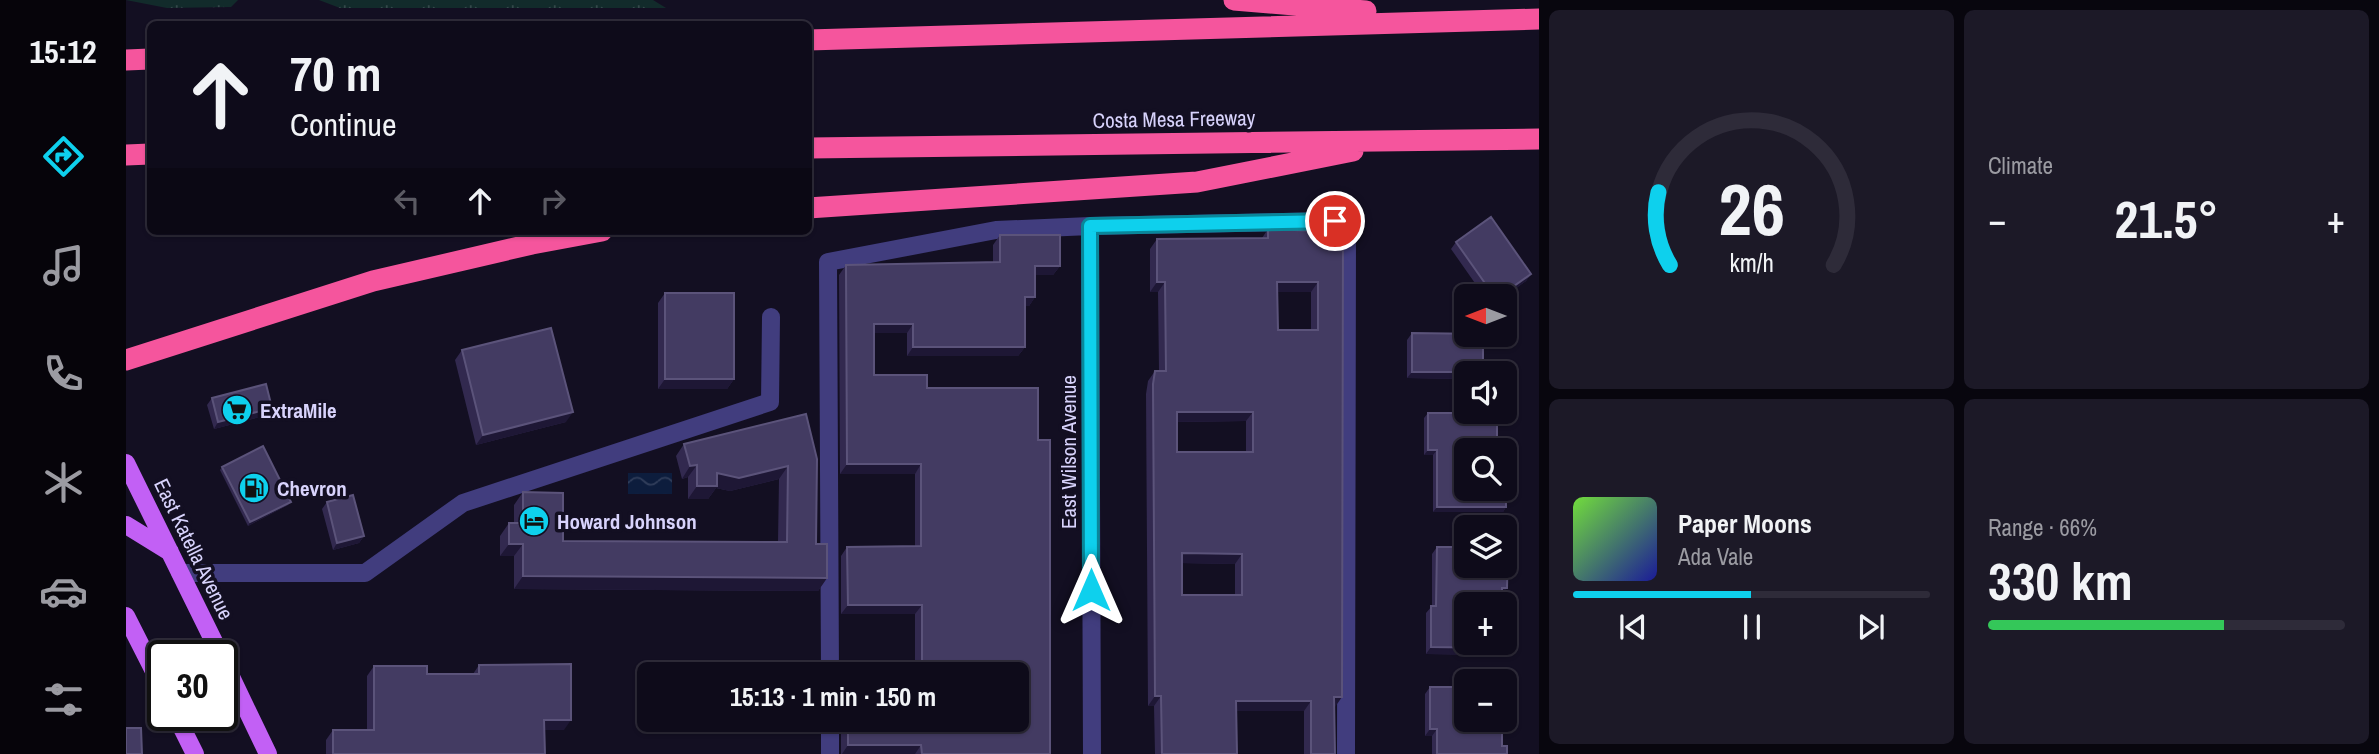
<!DOCTYPE html>
<meta charset="utf-8">
<style>
body{margin:0;font-family:"Archivo Narrow",sans-serif;background:#1c1927;color:#f1f3f6;height:100vh;display:flex;flex-direction:column;font-size:26px;white-space:nowrap}
*{box-sizing:border-box;margin:0}
p{font-size:23px;color:#9b9ba2}
.icon{flex:none;width:38px;height:38px;fill:none;stroke:currentColor;stroke-width:2;stroke-linecap:round;stroke-linejoin:round}
.map{position:relative;flex:1;overflow:hidden}
.panel{display:flex;flex-direction:column;gap:10px;padding:10px;background:#08060e;width:840px}
.panel>*{flex:none}
.guide{position:absolute;left:21px;top:21px;width:665px;height:214px;border-radius:10px;box-shadow:0 2px 5px #0004,0 0 0 2px #2e2b39;background:#0e0b1a;color:#f1f3f6;overflow:hidden}
.needle{width:46px;rotate:270deg}
.buttons{position:absolute;left:1328px;top:284px;display:grid;gap:14px}
.buttons a{display:grid;place-items:center;width:63px;height:63px;border-radius:10px;background:#0e0b1a;box-shadow:0 2px 5px #0004,0 0 0 2px #2e2b39;font-size:35px}
.speed{position:absolute;left:21px;top:640px;display:flex;gap:14px;font-size:35px;font-weight:700;text-align:center}
.speed>*{display:grid;place-content:center;width:91px;height:91px;border-radius:50%;background:#0e0b1a;box-shadow:0 2px 5px #0004,0 0 0 2px #2e2b39;line-height:1}
.speed .limit{border:4px solid #111;border-radius:10px;background:#fff;color:#111}
.pin{position:absolute;display:grid;place-items:center;width:60px;height:60px;color:#fff;margin:-30px;border:4px solid #fff;border-radius:50%;box-shadow:0 2px 7px #0007}
.me{position:absolute;width:77px;margin:-38px;rotate:0deg;stroke-linejoin:round;filter:drop-shadow(0 0 5px #0008)}
.turn{display:flex;align-items:center;gap:24px;height:147px;padding:0 28px;font-size:32px}
.turn .icon{width:91px;height:91px;stroke-width:2.5}
.turn b{display:block;font-size:49px;line-height:60px}
.lanes{display:flex;align-items:center;height:66px;padding:0 28px;background:#0003;justify-content:center;gap:35px;direction:ltr}
.lanes .off{opacity:.35}
.big{font-size:52px;font-weight:700;line-height:1.1}
.panel .widget{flex:1;display:flex;flex-direction:column;justify-content:center;gap:10px;min-width:0;padding:0 24px;border-radius:10px;background:#1c1927}
.panel .dial{align-items:center;gap:0}
.dial svg{height:182px;overflow:visible;fill:none;stroke:#2e2b39;stroke-width:7;stroke-linecap:round;text-anchor:middle}
.dial text{fill:#f1f3f6;stroke:none}
.song{display:flex;align-items:center;gap:21px}
.cover{width:84px;height:84px;border-radius:10px;background:linear-gradient(135deg,hsl(100 70% 55%),hsl(240 70% 35%))}
.played{height:7px;border-radius:4px;background:linear-gradient(90deg,#0ed0ed 50%,#2e2b39 50%)}
.keys{display:flex;justify-content:space-around;direction:ltr}
.heat{display:flex;justify-content:space-between;align-items:center;font-size:38px;direction:ltr}
.charge{height:10px;border-radius:5px;background:linear-gradient(90deg,#34c759 66%,#2e2b39 0)}
.panel .tiles{flex:1;display:grid;gap:10px;grid-template-columns:repeat(2,1fr)}
.trip{position:absolute;left:511px;top:662px;width:392px;height:70px;border-radius:10px;background:#0e0b1a;box-shadow:0 2px 5px #0004,0 0 0 2px #2e2b39;font-weight:700;line-height:70px;text-align:center}
main{display:flex;flex:1;min-height:0}
.menu{display:flex;flex-direction:column;width:126px;justify-content:space-around;align-items:center;background:#06040a;color:#9b9ba2}
.menu .icon{width:49px;height:49px}
.menu .current{color:#0ed0ed}
.menu b{font-size:32px;color:#f1f3f6}
.map>svg:first-child{display:block}
.grass{fill:url(#grass-tufts)}
.water{fill:url(#water-waves)}
.lines{fill:none;stroke-linecap:round;stroke-linejoin:round}
.minor{stroke:#413d7e;stroke-width:18}
.major{stroke:#c260f5;stroke-width:18}
.highway{stroke:#f5559d;stroke-width:21}
.wall{fill:#32294f;fill-rule:evenodd}
.shaded-wall{fill:#1e1735}
.building{fill:#433b62;stroke:#5b537a;stroke-width:2;fill-rule:evenodd}
.route-casing{stroke:#09879a;stroke-width:18}
.route{stroke:#0ed0ed;stroke-width:12}
.labels{text-anchor:middle;dominant-baseline:central;stroke-width:7;stroke-linejoin:round;paint-order:stroke}
.street-label{font-size:21px;fill:#d8d3fc;stroke:#130f22}
.poi-label{font-size:21px;font-weight:bold;fill:#d8d3fc;stroke:#130f22;text-anchor:start}
</style>
<main>
<nav class="menu">
<b>15:12</b>
<svg class="icon current" aria-label="directions" viewBox="0 0 24 24"><path d="M12 3l9 9-9 9-9-9zM9 14v-3h6M13 9l2 2-2 2"/></svg>
<svg class="icon" aria-label="music" viewBox="0 0 24 24"><path d="M9 18V5l10-2v13"/><circle cx="6" cy="18" r="3"/><circle cx="16" cy="16" r="3"/></svg>
<svg class="icon" aria-label="phone" viewBox="0 0 24 24"><path d="M5 4h4l2 5-3 2q2 4 5 5l2-3 5 2v4C11 20 4 13 5 4z"/></svg>
<svg class="icon" aria-label="climate" viewBox="0 0 24 24"><path d="M12 3v18M4 7l16 10M4 17L20 7"/></svg>
<svg class="icon" aria-label="car" viewBox="0 0 24 24"><path d="M5 17H2v-5l4-1 3-4h7l3 4 3 1v5h-3M9 17h6M6 11h13"/><circle cx="7" cy="17" r="2"/><circle cx="17" cy="17" r="2"/></svg>
<svg class="icon" aria-label="filters" viewBox="0 0 24 24"><path d="M4 7h16M4 17h16"/><circle cx="9" cy="7" r="2"/><circle cx="15" cy="17" r="2"/></svg>
</nav>
<div class="map">
<svg width="1413" height="754" viewBox="0 0 1413 754">
<defs>
<pattern id="grass-tufts" width="24" height="20" patternUnits="userSpaceOnUse" patternTransform="scale(1.75)"><rect width="24" height="20" fill="#122b2b"/><path d="M3 7l-1-3M5 7V3M7 7l1-3M15 17l-1-3M17 17v-4M19 17l1-3" fill="none" stroke="#34494b"/></pattern>
<pattern id="water-waves" width="16" height="10" patternUnits="userSpaceOnUse" patternTransform="scale(1.75)"><rect width="16" height="10" fill="#0d1d3d"/><path d="M0 5q4-4 8 0t8 0" fill="none" stroke="#303d5a"/></pattern>
</defs>
<rect width="100%" height="100%" fill="#130f22"/>
<!-- grass -->
<path class="grass" d="M0,0h112l-7,7 -64,1z
M193,0h334l13,8h-326z"/>
<!-- water -->
<path class="water" d="M502,473h44v21h-44z"/>
<g class="lines">
<!-- minor -->
<path class="minor" d="M54,573h185l98,-70 307,-101 1,-85
M704,674l-2,-412 168,-32 94,-4
M704,719v35
M966,754l-2,-528 245,-5 12,16 -1,517"/>
<!-- major -->
<path class="major" d="M0,463l95,193
M0,525l44,27
M0,616l37,73
M96,658l46,96
M50,716l19,38"/>
<!-- highway -->
<path class="highway" d="M1108,0l132,11
M682,40l731,-21
M0,60l24,-1
M682,148l731,-9
M0,155l24,-1
M682,208l389,-26 156,-31
M0,360l247,-79 159,-37 70,-13"/>
</g>
<!-- wall -->
<path class="wall" d="M1142,229l75,3 -8,475v47h-31v-43h-67v43h-82l-1,-48h-6l-2,-312 2,-13 7,-10h4l-1,-79h-8v-43l7,-10 105,-1zM1151,292h34v38h-33zM1120,421v31h-69v-30zM1056,563l53,1v31h-53z
M874,235l60,31 -7,9h-18v22l-6,9h-4v41l-7,9h-111v-23h-33v42l53,13 111,52 12,314h-209v-35h176v-45h-102v-60h-74v-58l6,-9 68,-1v-72h-75l-1,-199 7,-10 147,-3v-17z
M1330,242l75,32 -5,7 -21,15h-21l-33,-47z
M539,293l69,86 -7,10h-69v-86z
M1286,333l54,40v6l-59,-1v-38z
M336,350l104,72 -90,23 -21,-85z
M86,398l55,17 -53,14 -7,-24z
M1302,413l38,37 40,57 -3,5h-70v-57h-9v-37z
M680,414l10,130 11,34 -9,13 -304,-2v-33h-14v-20l9,-13h5v-18l9,-13 40,49 215,1 1,-63 -49,12 -14,-3 -8,11h-20v-22l-6,2 -6,-23 8,-12z
M96,467l66,38 -40,21 -28,-56z
M201,502l37,34 -5,7 -26,7 -11,-41z
M1311,547l65,48v53l-5,7 -71,-1v-41l6,-7v-52z
M353,665l85,65h-19v24h-219v-14l7,-10h34v-54l7,-10 53,8h46z
M1304,687l72,59 5,8h-75v-18h-7v-42z"/>
<!-- shaded-wall -->
<path class="shaded-wall" d="M909,266h25l-7,9h-24z
M1405,274l-5,7 -21,15h-5z
M1031,282h8l-7,10h-8z
M1151,282h41l-7,10h-41z
M899,297h10l-6,9h-11z
M748,324h39l-6,9h-40z
M787,347h112l-7,9h-111z
M1286,372h71l-17,1v6l-59,-1z
M539,379h69l-7,10h-69z
M146,408l-5,7 -53,14 4,-7z
M447,412l-7,10 -90,23 7,-10z
M1051,412h76l-7,9 -76,1z
M1302,450h9l-4,5h-9z
M721,464h74l-6,10h-75z
M571,465l-9,12 -6,2 8,-13z
M662,466l-9,13 -49,12 -14,-3 -8,11h-20l9,-13 20,-13z
M165,502l-3,3 -40,21 2,-4z
M1311,507h69l-3,5h-70z
M238,536l-5,7 -26,7 4,-7z
M383,544h14l-9,12h-14z
M1056,553l60,1 -7,10 -60,-1z
M397,576l304,2 -9,13 -304,-2z
M1376,588h5l-5,7h-5z
M722,605h74l-7,9h-74z
M1305,647l71,1 -5,7 -71,-1z
M1029,696h6l-7,10h-6z
M1208,697h8l-7,10z
M1110,701h75l-7,10h-74z
M418,720h27l-7,10h-27z
M1304,729h7l-5,7h-7z
M722,745h73l-6,9h-73z"/>
<!-- building -->
<path class="building" d="M1365,217l40,57 -31,22h-6l-38,-54z
M1142,229l75,3 -1,465h-8l1,57h-24v-53h-75l1,53h-75l-1,-58h-6l-2,-312 2,-13h11l-1,-89h-8v-43l111,-1zM1151,282h41v48h-40zM1051,412h76v40h-76zM1056,553l60,1v41h-60z
M874,235h60v31h-25v31h-10v50h-112v-23h-39v51h53v13h111v52h12v314h-128l-1,-9h-73v-26h169v-45h-95v-69h-74l-1,-58 74,-1v-82h-74l-1,-199 154,-3z
M539,293h69v86h-69z
M425,328l22,84 -90,23 -21,-85z
M1286,333l71,1v38h-71z
M140,384l6,24 -54,14 -6,-24z
M1302,413h69v37h-31v38h39v-21h1v40h-69v-57h-9z
M680,414l11,45 -1,85h11v34l-304,-2v-32h-14v-21h14v-31l40,1v48l224,1 1,-76 -49,12 -22,-5v13h-20v-21l-7,1 -6,-22z
M137,446l28,56 -41,20 -28,-55z
M227,495l11,41 -27,7 -10,-41z
M1311,547h29v18h39v-18h3l-1,41h-5v16h-36v38h36v6l-71,-1v-41h5z
M445,664v56h-27l1,34h-212v-24h41v-64h53v8h52v-9z
M1304,687h36v32h36v27h5v8h-70v-25h-7z
M0,728h15l1,26h-16z"/>
<g class="lines">
<!-- route casing -->
<g class="route-casing">
<path id="route" d="M965,590l-1,-364 245,-5"/>
</g>
<!-- route -->
<use href="#route" class="route"/>
</g>
<!-- icons -->
<defs>
<g id="supermarket-disc" transform="scale(1.575)"><circle r="9.5" fill="#0ed0ed" stroke="#130f22"/><path d="M-6-5.5h2.5l.6 2H6L4.5 2H-2.5L-4.4-4H-6ZM-1.5 3.2a1.3 1.3 0 1 0 .1 0ZM3 3.2a1.3 1.3 0 1 0 .1 0Z" fill="#111"/></g>
<g id="fuel-disc" transform="scale(1.575)"><circle r="9.5" fill="#0ed0ed" stroke="#130f22"/><path d="M-5.5-6h7V0h2V4h1.3V-2.5L3-4.5l.8-.8L6-3V5H2.5V1h-1V6h-7ZM-4.2-4.7v3.2H.2V-4.7Z" fill="#111"/></g>
<g id="hotel-disc" transform="scale(1.575)"><circle r="9.5" fill="#0ed0ed" stroke="#130f22"/><path d="M-6-4.5h1.5V1H6V5H4.5V3h-9V5H-6ZM-4 0a1.8 1.8 0 1 1 3.6 0ZM.5 0V-2.5h3Q6-2.5 6 0Z" fill="#111"/></g>
</defs>
<g fill-rule="evenodd">
<use href="#supermarket-disc" x="111" y="410"/>
<use href="#fuel-disc" x="128" y="488"/>
<use href="#hotel-disc" x="408" y="521"/>
</g>
<g class="labels">
<!-- street labels -->
<g class="street-label">
<text transform="translate(1048 119) rotate(-1)">Costa Mesa Freeway</text>
<text transform="translate(942 452) rotate(-90)">East Wilson Avenue</text>
<text transform="translate(68 549) rotate(64)">East Katella Avenue</text>
</g>
<!-- poi labels -->
<g class="poi-label">
<text x="134" y="410">ExtraMile</text>
<text x="151" y="488">Chevron</text>
<text x="431" y="521">Howard Johnson</text>
</g>
</g>
</svg>
<div class="buttons">
<a><svg class="needle" viewBox="-14 -14 28 28"><path d="M0-13l5 13h-10z" fill="#e53935"/><path d="M0 13l5-13h-10z" fill="#9b9ba2"/></svg></a>
<a><svg class="icon" aria-label="sound" viewBox="0 0 24 24"><path d="M4 9h4l5-4v14l-5-4H4zM17 9q2 3 0 6"/></svg></a>
<a><svg class="icon" aria-label="search" viewBox="0 0 24 24"><circle cx="10" cy="10" r="6"/><path d="M15 15l6 6"/></svg></a>
<a><svg class="icon" aria-label="layers" viewBox="0 0 24 24"><path d="M12 4l9 5-9 5-9-5zM3 14l9 5 9-5"/></svg></a>
<a>+</a>
<a>−</a>
</div>
<div class="speed"><div class="limit">30</div></div>
<div class="pin" style="left:1209px;top:221px;background:#d93025"><svg class="icon" aria-label="arrive" viewBox="0 0 24 24"><path d="M6 21V4h12l-3 4 3 4H6"/></svg></div>
<svg class="me" style="left:965px;top:590px" viewBox="-20 -20 40 40"><path d="M0-17L14 15 0 8-14 15z" fill="#0ed0ed" stroke="#fff" stroke-width="4"/></svg>
<div class="trip">15:13 · 1 min · 150 m</div>
<div class="guide">
<div class="turn"><svg class="icon" aria-label="ahead" viewBox="0 0 24 24"><path d="M12 20V5M6 11l6-6 6 6"/></svg><div><b>70 m</b>Continue</div></div>
<div class="lanes"><svg class="icon off" aria-label="left" viewBox="0 0 24 24"><path d="M17 20v-9H6M10 6l-5 5 5 5"/></svg><svg class="icon" aria-label="ahead" viewBox="0 0 24 24"><path d="M12 20V5M6 11l6-6 6 6"/></svg><svg class="icon off" aria-label="right" viewBox="0 0 24 24"><path d="M7 20v-9h11M14 6l5 5-5 5"/></svg></div>
</div>
</div>
<section class="panel">
<div class="tiles">
<div class="widget dial"><svg viewBox="0 0 100 80">
<path d="M14 69A42 42 0 1 1 86 69"/>
<path d="M14 69A42 42 0 0 1 9 37" stroke="#0ed0ed"/>
<text x="50" y="56" font-size="32" font-weight="700">26</text>
<text x="50" y="72" font-size="11">km/h</text>
</svg></div>
<div class="widget"><p>Climate</p>
<div class="heat"><a>−</a><b class="big">21.5°</b><a>+</a></div>
</div>
<div class="widget">
<div class="song"><i class="cover"></i><div><b>Paper Moons</b><p>Ada Vale</p></div></div>
<div class="played"></div>
<div class="keys"><svg class="icon" aria-label="previous" viewBox="0 0 24 24"><path d="M18 5L8 12l10 7zM5 5v14"/></svg><svg class="icon" aria-label="pause" viewBox="0 0 24 24"><path d="M8 5v14M16 5v14"/></svg><svg class="icon" aria-label="next" viewBox="0 0 24 24"><path d="M6 5l10 7-10 7zM19 5v14"/></svg></div>
</div>
<div class="widget"><p>Range · 66%</p><b class="big">330 km</b><div class="charge"></div></div>
</div>
</section>
</main>
